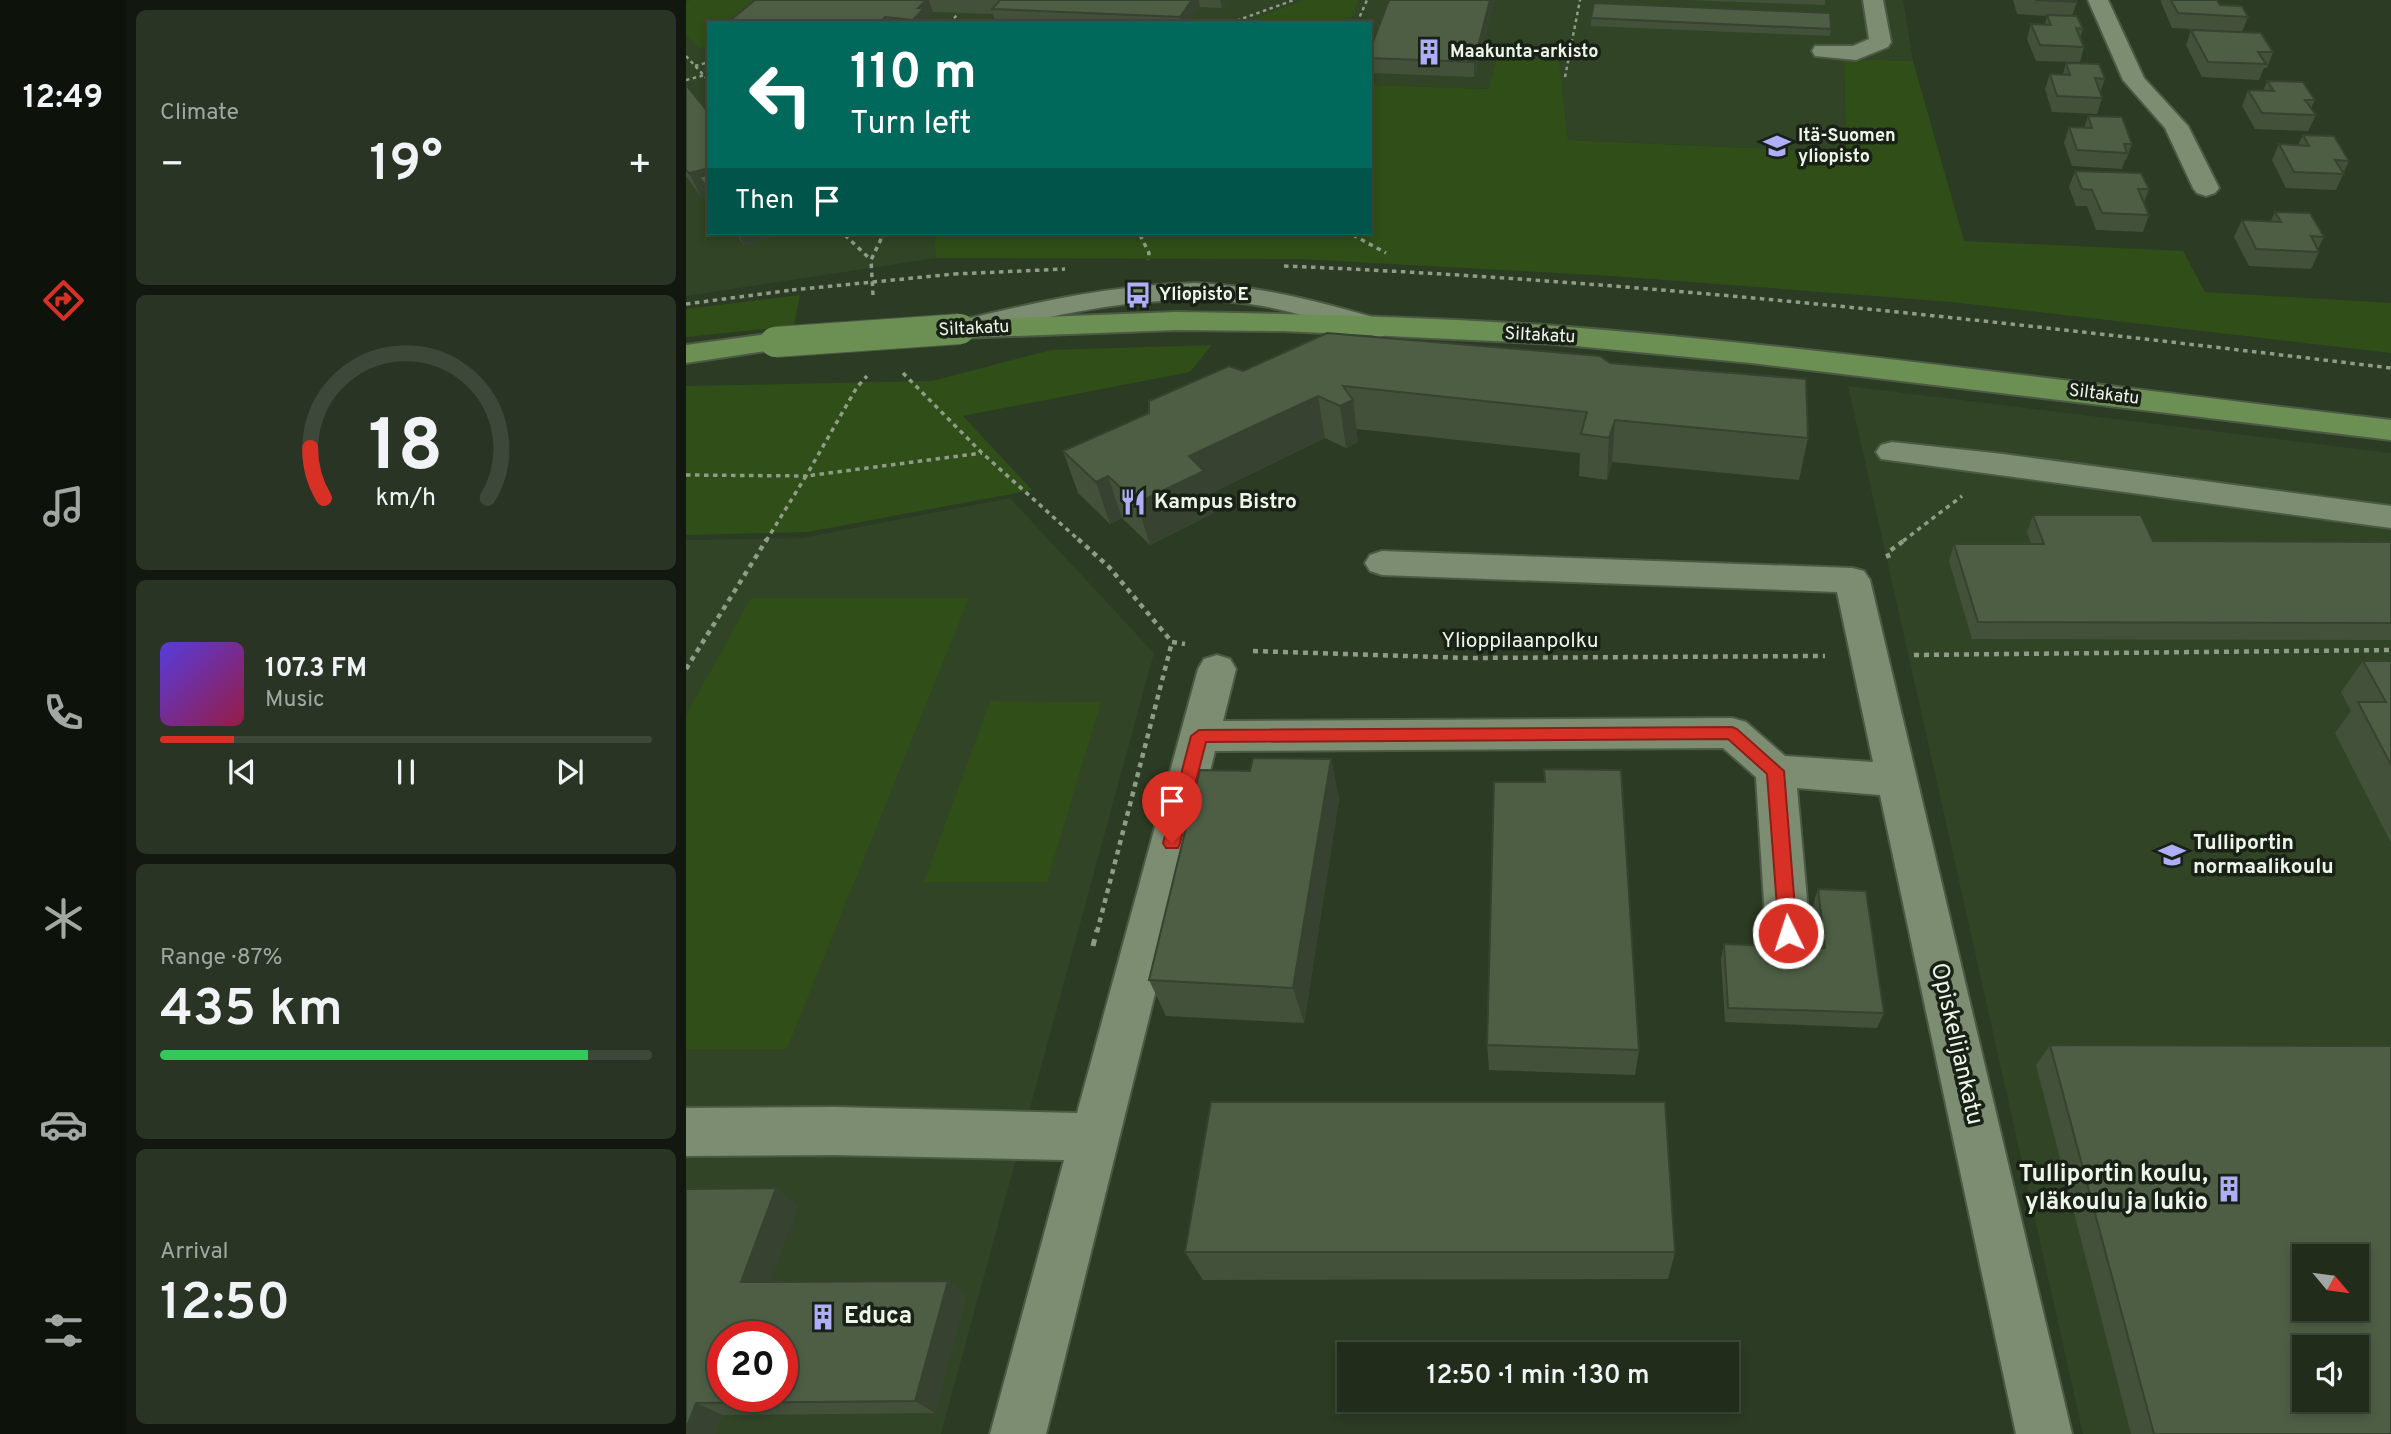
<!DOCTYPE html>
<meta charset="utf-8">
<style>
body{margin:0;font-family:Overpass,sans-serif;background:#293424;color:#f1f3f6;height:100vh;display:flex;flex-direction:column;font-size:26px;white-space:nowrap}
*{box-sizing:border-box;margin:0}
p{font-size:23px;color:#a2a7a3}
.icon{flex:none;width:38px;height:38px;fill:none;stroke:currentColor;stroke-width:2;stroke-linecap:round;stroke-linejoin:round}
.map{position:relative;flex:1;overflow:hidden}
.drawer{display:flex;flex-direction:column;gap:10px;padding:10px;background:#12180f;width:560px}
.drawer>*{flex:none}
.guide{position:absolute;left:21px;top:21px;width:665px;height:214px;border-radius:0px;box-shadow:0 4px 10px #0003,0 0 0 2px #3e483a;background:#00695c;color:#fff;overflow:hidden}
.needle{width:46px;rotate:119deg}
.buttons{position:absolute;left:1606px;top:1244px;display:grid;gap:14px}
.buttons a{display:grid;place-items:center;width:77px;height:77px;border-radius:0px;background:#212c1b;box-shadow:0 4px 10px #0003,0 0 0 2px #3e483a;font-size:35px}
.speed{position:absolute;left:21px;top:1321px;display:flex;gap:14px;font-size:35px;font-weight:700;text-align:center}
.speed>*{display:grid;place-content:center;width:91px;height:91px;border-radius:50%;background:#212c1b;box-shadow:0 4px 10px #0003,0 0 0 2px #3e483a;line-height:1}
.speed .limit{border:10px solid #d22;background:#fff;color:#111}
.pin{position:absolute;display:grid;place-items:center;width:60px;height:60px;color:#fff;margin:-72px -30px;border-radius:50% 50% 50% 0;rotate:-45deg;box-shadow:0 0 7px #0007}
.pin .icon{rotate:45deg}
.me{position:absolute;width:77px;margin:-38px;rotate:356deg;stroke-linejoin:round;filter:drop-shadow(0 0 5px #0008)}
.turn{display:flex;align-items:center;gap:24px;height:147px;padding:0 28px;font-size:32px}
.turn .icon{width:91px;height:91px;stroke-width:2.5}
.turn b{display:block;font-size:49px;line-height:60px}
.then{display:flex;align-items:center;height:66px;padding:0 28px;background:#0003;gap:14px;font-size:26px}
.big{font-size:52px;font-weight:600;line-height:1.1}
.drawer .tile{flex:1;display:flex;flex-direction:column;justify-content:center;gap:10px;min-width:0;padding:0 24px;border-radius:10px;background:#293424}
.drawer .dial{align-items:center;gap:0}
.dial svg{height:182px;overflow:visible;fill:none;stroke:#3e483a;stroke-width:7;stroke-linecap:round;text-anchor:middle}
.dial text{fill:#f1f3f6;stroke:none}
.song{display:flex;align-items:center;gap:21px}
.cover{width:84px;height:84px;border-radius:10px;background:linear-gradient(135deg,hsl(250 70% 55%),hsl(340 70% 35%))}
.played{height:7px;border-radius:4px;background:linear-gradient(90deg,#d93025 15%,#3e483a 15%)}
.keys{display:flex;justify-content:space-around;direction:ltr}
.heat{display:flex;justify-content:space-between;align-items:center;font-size:38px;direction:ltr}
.charge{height:10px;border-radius:5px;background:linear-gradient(90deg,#34c759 87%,#3e483a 0)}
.trip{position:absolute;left:651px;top:1342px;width:402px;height:70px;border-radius:0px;background:#212c1b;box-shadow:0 4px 10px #0003,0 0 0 2px #3e483a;font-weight:600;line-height:70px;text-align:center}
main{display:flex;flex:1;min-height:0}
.menu{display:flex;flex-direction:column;width:126px;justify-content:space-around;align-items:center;background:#0d120b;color:#a2a7a3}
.menu .icon{width:49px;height:49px}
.menu .on{color:#d93025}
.menu b{font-size:32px;color:#f1f3f6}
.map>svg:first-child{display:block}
.built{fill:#314426;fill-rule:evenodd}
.green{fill:#2f4e18}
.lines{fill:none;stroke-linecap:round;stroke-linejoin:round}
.minor-casing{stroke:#4c5945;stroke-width:4}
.major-casing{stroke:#4c5945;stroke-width:4}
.path-far3{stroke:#909c89;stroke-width:2.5;stroke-dasharray:3.5 3.5;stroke-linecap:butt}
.path-far2{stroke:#909c89;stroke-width:3.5;stroke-dasharray:4.5 4.5;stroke-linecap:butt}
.path-far1{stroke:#909c89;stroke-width:4.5;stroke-dasharray:5 5;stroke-linecap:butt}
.path{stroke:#909c89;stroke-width:5;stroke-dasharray:7 7;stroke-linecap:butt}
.minor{fill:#7c8d72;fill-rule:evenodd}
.major{fill:#6c9054;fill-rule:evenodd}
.major-bridge-casing{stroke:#4c5945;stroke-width:32;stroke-linecap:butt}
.path-bridge{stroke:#909c89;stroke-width:3.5;stroke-dasharray:4.5 4.5;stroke-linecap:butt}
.major-bridge{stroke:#6c9054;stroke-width:30}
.wall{fill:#43513b}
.shaded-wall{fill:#374230}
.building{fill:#4e5e45;stroke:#374230;stroke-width:2;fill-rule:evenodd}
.route{fill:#d93025;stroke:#8d1f18;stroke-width:2}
.labels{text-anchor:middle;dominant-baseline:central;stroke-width:7;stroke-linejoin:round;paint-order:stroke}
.far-poi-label{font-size:18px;font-weight:bold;fill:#ecf5e7;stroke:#192015;text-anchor:start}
.far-street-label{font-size:18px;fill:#ecf5e7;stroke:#192015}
.poi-label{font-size:21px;font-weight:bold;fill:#ecf5e7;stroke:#192015;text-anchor:start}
.street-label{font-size:21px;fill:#ecf5e7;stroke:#192015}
.near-street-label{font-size:24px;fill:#ecf5e7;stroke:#192015}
.near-poi-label{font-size:24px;font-weight:bold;fill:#ecf5e7;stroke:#192015;text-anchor:end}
</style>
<main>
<nav class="menu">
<b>12:49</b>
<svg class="icon on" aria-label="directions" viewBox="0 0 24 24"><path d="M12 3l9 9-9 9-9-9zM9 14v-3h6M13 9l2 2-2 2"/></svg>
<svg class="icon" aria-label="music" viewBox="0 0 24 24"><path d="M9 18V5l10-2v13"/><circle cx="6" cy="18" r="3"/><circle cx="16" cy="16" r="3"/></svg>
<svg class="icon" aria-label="phone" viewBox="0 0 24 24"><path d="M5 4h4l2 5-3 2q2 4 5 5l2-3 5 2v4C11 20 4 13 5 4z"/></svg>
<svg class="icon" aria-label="climate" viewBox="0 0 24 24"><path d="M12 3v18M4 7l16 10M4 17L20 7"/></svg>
<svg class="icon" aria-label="car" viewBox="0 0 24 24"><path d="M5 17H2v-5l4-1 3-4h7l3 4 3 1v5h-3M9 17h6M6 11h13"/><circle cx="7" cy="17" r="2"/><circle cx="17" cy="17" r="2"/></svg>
<svg class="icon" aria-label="filters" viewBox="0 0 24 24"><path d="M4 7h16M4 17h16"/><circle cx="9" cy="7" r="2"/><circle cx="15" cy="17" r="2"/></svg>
</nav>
<section class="drawer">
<div class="tile"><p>Climate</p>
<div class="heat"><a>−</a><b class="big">19°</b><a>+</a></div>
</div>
<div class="tile dial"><svg viewBox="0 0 100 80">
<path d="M14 69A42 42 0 1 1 86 69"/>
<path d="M14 69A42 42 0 0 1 8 47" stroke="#d93025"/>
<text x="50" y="56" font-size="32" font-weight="700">18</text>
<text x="50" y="72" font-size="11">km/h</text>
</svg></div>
<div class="tile">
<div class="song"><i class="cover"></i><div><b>107.3 FM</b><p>Music</p></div></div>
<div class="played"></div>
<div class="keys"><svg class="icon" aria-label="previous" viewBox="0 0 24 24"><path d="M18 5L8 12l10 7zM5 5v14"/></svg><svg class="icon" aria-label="pause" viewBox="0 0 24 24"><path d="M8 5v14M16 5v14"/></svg><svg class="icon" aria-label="next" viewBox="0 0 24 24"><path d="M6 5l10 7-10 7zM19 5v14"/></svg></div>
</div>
<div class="tile"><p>Range · 87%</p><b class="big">435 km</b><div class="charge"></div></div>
<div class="tile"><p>Arrival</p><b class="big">12:50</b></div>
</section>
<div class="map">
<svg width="1705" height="1434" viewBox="0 0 1705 1434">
<rect width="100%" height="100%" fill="#2c3b24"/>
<!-- built -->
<path class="built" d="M0,0h1217l10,61 -69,-2 2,93 -278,-12 -9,-80 -70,29 -117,-4 -2,7v-69h-661v210h225l2,25 -250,38z
M1162,386l543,67v981h-308zM1619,1256h52v53h-52zM1619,1348h52v52h-52z
M324,498l144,155 -213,781h-255v-894l116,-2zM37,1337h59v59h-59z"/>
<!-- green -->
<path class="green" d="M5,0h88l-27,23h-43v23l-10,2 -13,-14v-32z
M619,0h54l-10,23h-107z
M811,58l62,1 9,81 278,12 -2,-93 69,2 51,180 219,10 22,41 186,11v50l-439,-51 -340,-26 -314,-17 -362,-1 -2,-25h436l2,-148 117,4z
M114,295l-6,31 -108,11v-28z
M526,345l-22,27 -227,44 69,74 -224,42 -122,3v-149l246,-5 119,-31z
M65,598h218l-182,451h-101v-334z
M304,701l111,1 -54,180h-123z"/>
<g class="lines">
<!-- minor casing -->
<g class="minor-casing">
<path id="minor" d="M1177,0h20l8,42 -3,5 -32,13 -41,-4 -3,-5 3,-5h38l16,-7z
M1402,0h20l36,78 44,48 31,62 -4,5 -9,3 -9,-3 -4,-5 -28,-60 -42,-48z
M509,283c68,3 130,20 194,39l4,6 -4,6 -10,3c-43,-11 -85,-27 -129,-33 -98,-14 -196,11 -290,34l-10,-3 -4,-6 4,-6c81,-20 161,-38 245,-40z
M1206,442l111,12 388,52v22l-510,-69 -5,-7 5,-7z
M696,551l470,17 12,3 6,9 202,854h-56l-136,-639 -83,-7 13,145 -6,14 -16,5 -16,-5 -6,-14 -10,-156 -33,-29 -508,3 -169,683h-56l74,-274 -230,-5 -148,1v-48l148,-1 243,6 121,-444 6,-10 13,-4 13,4 6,10 -13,52 509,-3 14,4 39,34 88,6 -36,-170 -455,-17 -12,-4 -5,-8 5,-8z"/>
</g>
<!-- major casing -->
<g class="major-casing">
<path id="major" d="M491,312c126,2 254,5 380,14 278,22 556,62 834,94v20l-640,-77 -196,-19 -272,-13 -106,-1 -217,8 -10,-3 -4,-6 4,-6 10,-3z
M89,333l10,3 5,6 -5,6 -99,15v-18z"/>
</g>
<!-- path-far3 -->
<path class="path-far3" d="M263,23l10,-10
M544,23l64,-23
M671,23l10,-23
M0,56l23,25
M9,66l14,-4
M879,77l15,-77
M0,80l23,-6
M157,233l4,4
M453,233l2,4
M663,233l7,4
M196,237l2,-4"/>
<!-- path-far2 -->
<path class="path-far2" d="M159,235l26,25
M454,235l9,18 -1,7
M667,235l33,18
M598,266c371,15 739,58 1107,102
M268,274l111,-5
M187,295l-2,-35 12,-25
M0,304l106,-14
M217,373l79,80 98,88
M0,475l120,1 51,-89 10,-11
M80,541l40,-65 176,-23
M1217,541l59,-45"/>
<!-- path-far1 -->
<path class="path-far1" d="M392,539l31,28 63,75
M1203,558l-2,-5 19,-14
M486,642l13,2
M567,651l215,7 357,-2
M1228,655l477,-5
M0,669l81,-130
M411,932l75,-290"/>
<!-- path -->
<path class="path" d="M407,946l4,-16"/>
<!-- minor -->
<use href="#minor" class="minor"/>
<!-- major -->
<use href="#major" class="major"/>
<!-- major-bridge casing -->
<g class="major-bridge-casing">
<path id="major-bridge" d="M89,342l185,-13"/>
</g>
<!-- path-bridge -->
<path class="path-bridge" d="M106,290l162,-16"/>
<!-- major-bridge -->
<use href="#major-bridge" class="major-bridge"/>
</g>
<!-- wall -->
<path class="wall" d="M69,0h471l-4,8 -22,-1 -11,16h-193l-3,-9 -60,-2 -5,6 1,5h-202z
M703,0h106l-21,77 -104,-4v-23z
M999,0h140v5z
M1327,0h63l1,2 -5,14 11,13 -3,9 4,9 -4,15 -44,-1 -9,-22 4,-15 14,1 2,-9 -30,-2z
M1475,0h56l3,5 28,12 -6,15 31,20 -6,16h-3l-5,12 -57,-3 -16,-32 5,-15 36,1 -55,-3 -11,-26z
M905,18l240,11 -1,7 -239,-10z
M1380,63l39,16 -5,13 2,6 -5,16 -45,-2 -7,-23 5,-15h13z
M1581,81l48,19 -4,8 5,7 -8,16 -53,-2 -13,-23 6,-16 15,1z
M0,85l23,28v82l-8,2 -15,-21z
M1402,116l44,28 -6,16h-1l-3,9 -50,-3 -8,-23 5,-16 15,1z
M1617,135l46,26 -13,29 -50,-2 -14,-28 7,-16 19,1z
M1389,171l74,18 -5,14 5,12 -6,17 -47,-2 -9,-24h-11l-7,-19z
M1589,212l49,25 -6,12 1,3 -8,17 -62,-3 -15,-29 8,-17 29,1z
M49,233h48l-39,12z
M924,363l198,75 -9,42 -187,-18 -5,18 -28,-4 1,-23 -224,-24 2,13 -12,6 -21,-10 -115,56 4,19 -64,32 -28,-27 -12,6 -32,-31 -15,-42 180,-80z
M1347,515l120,26 238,1v98l-419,-1 -23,-78 5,-17h77l-4,-12z
M1677,661h28v182l-56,-110 16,-22 -10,-19z
M645,759l8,40 -35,224 -138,-7 -17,-36 101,-209z
M858,769l95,281 -4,25 -146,-5 -2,-25 57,-263z
M1132,889l66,124 -7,15 -152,-6 -4,-63 3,-15 94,4 -5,-43z
M1364,1045l341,389h-260l-95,-369z
M90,1188l22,18 -28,76 178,-1 18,15 -31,117 -212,2 -37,19v-245z
M499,1252h490l-7,27 -465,1z"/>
<!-- shaded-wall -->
<path class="shaded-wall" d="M240,0h3l4,12 -5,6 1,5h-15l-1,-3 5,-12z
M506,0h7l1,7 -11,16h-8l-1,-6z
M534,0h6l-4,8z
M804,0h5l-21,77v-15z
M199,17l2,6h-7z
M23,168v22l-10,-13 10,18 -8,2 -12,-24z
M52,233h45l-39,12z
M632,396l7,42 -115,56 4,19 -64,32 -13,-42 52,-47z
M667,400l5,42 -12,6 -6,-42z
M929,420l-3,42 -5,18 2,-42z
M422,476l14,42 -12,6 -14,-42z
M645,759l8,40 -35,224 -11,-35z
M90,1188l22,18 -33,92 -24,-16z
M262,1281l18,15 -31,117 -20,-12z
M10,1403l27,12 -7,19h-30v-5z"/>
<!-- building -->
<path class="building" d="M69,0h171l-8,8h6l-11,12 -28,-3 -5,6h-153z
M313,0h193l-12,17 -188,-8 8,-9z
M703,0h101l-16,62 -104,-4v-8z
M1349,0h41l1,2z
M1485,0h46l3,5 22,1 6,11 -70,-4z
M908,3l236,10 1,16 -240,-11z
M1361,15l30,1 6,13 -7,-1 8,19 -44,-2 -9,-21 20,1z
M1505,30l70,3 12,19h-15l8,12 -58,-2z
M1380,63l33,1 6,15 -10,-1 7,20 -45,-2 -7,-22 20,1z
M1581,81l36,1 12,18h-10l11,15 -54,-2 -14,-23 26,1z
M0,85l23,28v55l-20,5 -3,-3z
M1402,116l34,1 10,27h-8l3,9 -50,-3 -8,-23 23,1z
M1617,135l31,1 15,25 -14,-1 9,14 -50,-2 -15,-28 30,2z
M1389,171l66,2 8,16h-11l11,26 -47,-2 -10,-23 -10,-1z
M23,174v16l-10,-13z
M1589,212l35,1 14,24 -13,-1 8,16 -63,-3 -14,-29 39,2z
M641,333l273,23 10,7 196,16 2,59 -193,-18 -6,18 -28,-4 6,-22 -244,-26 10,14 -13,6 -22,-10 -129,60 15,15 -67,32 -29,-27 -12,6 -33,-31 86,-38v-12l80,-35 14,5z
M1347,515h108l12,26 238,1v81l-413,-1 -24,-78h90z
M1677,661h28v104l-33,-63h28z
M567,758l78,1 -38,229 -144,-8 51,-210 50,1z
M858,769l77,1 18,280 -152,-5 7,-263h51z
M1132,889l48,2 18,122 -156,-5 -4,-64 101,4z
M1364,1045l341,1v388h-237zM1619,1256h52v53h-52zM1619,1348h52v52h-52z
M525,1102h454l10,150h-490z
M90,1188l-35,94 207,-1 -33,120 -219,2 -10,26v-240zM37,1337h59v59h-59z"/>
<!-- route -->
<path class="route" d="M1046,727l5,2 47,42 13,162 -3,5 -6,3 -6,-3 -3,-5 -12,-159 -39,-35 -522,3 -26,101 -2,5h-12l-3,-5 28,-107 8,-6z"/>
<!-- icons -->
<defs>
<g id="building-bare" transform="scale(2.1)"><path d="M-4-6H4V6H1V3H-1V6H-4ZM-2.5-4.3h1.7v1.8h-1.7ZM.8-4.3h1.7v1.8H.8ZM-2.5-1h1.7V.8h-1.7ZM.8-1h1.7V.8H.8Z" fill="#afaefa" stroke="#192015" stroke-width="2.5" paint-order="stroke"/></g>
<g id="university-bare" transform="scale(2.1)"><path d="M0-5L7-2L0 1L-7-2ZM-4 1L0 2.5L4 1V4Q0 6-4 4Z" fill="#afaefa" stroke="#192015" stroke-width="2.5" paint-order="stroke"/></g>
<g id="bus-bare" transform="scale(2.1)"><path d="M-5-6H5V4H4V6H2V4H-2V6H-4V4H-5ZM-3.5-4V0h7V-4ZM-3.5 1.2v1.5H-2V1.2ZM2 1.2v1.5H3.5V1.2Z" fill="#afaefa" stroke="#192015" stroke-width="2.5" paint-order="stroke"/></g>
<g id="restaurant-bare" transform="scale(2.1)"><path d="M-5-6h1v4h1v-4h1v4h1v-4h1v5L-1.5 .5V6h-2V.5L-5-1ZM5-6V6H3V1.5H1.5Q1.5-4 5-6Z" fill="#afaefa" stroke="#192015" stroke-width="2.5" paint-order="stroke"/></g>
<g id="school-bare" transform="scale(2.1)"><path d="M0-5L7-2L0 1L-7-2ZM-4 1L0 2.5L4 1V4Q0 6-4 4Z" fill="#afaefa" stroke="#192015" stroke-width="2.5" paint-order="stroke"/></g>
</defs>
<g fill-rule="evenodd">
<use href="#building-bare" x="743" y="52"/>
<use href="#university-bare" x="1091" y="146"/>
<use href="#bus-bare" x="452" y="295"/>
<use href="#restaurant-bare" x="447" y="502"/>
<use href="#school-bare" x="1486" y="855"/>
<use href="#building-bare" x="1543" y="1189"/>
<use href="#building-bare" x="137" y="1317"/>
</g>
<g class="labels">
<!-- far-poi labels -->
<g class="far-poi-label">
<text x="764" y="52">Maakunta-arkisto</text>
<text x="1112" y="136">Itä-Suomen<tspan x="1112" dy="21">yliopisto</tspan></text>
<text x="473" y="295">Yliopisto E</text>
</g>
<!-- far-street labels -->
<g class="far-street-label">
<text transform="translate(288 329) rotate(-3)">Siltakatu</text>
<text transform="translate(854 336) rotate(3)">Siltakatu</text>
<text transform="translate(1418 395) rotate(7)">Siltakatu</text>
</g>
<!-- poi labels -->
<g class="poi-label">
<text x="468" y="502">Kampus Bistro</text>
<text x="1507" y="843">Tulliportin<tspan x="1507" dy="24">normaalikoulu</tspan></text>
</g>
<!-- street labels -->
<g class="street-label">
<text x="834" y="641">Ylioppilaanpolku</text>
</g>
<!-- near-street labels -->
<g class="near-street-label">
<text transform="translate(1270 1044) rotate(77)">Opiskelijankatu</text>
</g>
<!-- near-poi labels -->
<g class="near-poi-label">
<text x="1522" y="1175">Tulliportin koulu,<tspan x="1522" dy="28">yläkoulu ja lukio</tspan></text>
<text x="158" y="1317" text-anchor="start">Educa</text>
</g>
</g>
</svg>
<div class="buttons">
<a><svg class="needle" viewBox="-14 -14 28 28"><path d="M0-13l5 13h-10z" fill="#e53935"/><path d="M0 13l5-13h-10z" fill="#a2a7a3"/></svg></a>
<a><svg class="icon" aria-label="sound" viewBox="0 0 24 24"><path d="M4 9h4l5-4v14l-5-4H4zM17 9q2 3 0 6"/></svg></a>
</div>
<div class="speed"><div class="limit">20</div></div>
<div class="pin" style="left:486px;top:843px;background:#d93025"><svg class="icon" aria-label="arrive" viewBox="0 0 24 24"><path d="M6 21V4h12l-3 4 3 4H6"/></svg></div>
<svg class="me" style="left:1102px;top:933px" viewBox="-20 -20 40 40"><circle r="17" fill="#d93025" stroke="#fff" stroke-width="3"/><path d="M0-11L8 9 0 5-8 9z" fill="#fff"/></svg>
<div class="trip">12:50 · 1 min · 130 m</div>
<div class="guide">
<div class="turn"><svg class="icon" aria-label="left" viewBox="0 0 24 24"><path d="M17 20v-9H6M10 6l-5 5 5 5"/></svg><div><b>110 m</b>Turn left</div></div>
<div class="then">Then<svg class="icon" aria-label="arrive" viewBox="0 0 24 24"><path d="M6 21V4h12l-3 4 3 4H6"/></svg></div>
</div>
</div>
</main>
